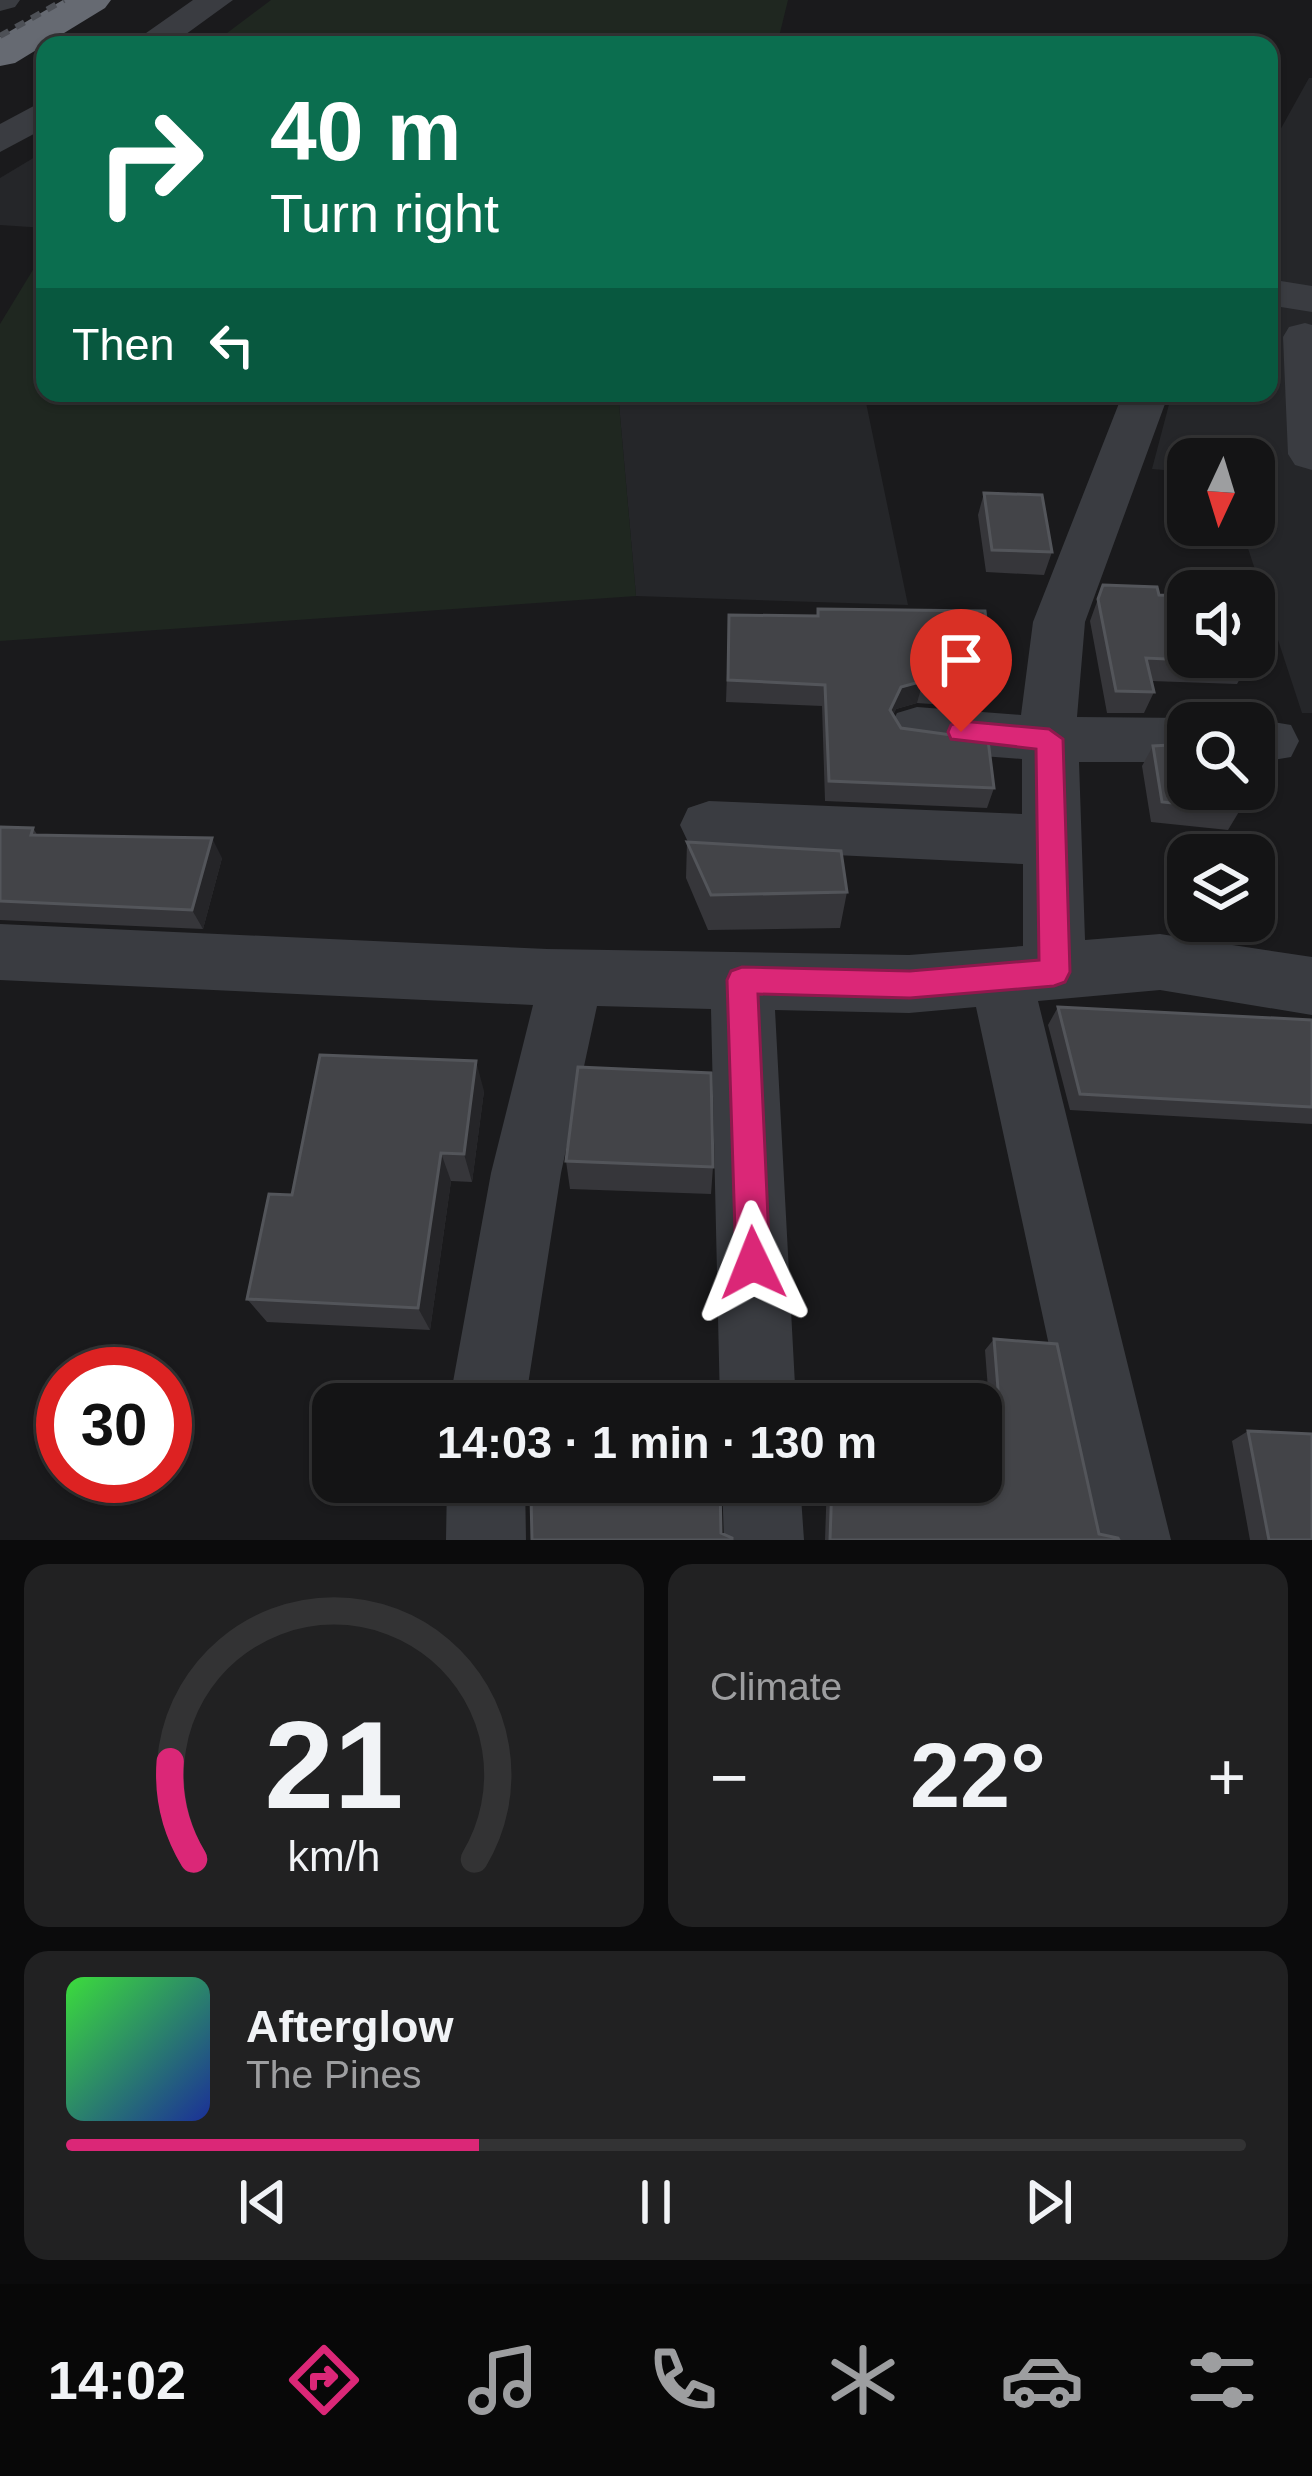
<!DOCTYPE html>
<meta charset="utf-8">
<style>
body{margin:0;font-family:Helvetica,sans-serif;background:#212122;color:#f1f3f6;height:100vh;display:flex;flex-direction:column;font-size:45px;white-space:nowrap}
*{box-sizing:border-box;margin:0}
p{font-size:39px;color:#9d9ea0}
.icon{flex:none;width:66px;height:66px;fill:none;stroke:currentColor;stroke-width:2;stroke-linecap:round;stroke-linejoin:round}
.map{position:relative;height:1540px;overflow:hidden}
.sheet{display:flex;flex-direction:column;gap:24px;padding:24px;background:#0b0b0c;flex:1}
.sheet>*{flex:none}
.guide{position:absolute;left:36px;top:36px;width:1242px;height:366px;border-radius:24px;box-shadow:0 3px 9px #0004,0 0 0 3px #333334;background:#0b6e4f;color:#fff;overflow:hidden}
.needle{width:78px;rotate:184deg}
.fabs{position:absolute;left:1167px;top:438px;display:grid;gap:24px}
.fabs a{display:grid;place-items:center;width:108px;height:108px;border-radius:24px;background:#141415;box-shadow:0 3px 9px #0004,0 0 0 3px #333334;font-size:60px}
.speed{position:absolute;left:36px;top:1347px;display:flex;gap:24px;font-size:60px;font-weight:700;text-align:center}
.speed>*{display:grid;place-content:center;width:156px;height:156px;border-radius:50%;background:#141415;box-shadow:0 3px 9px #0004,0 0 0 3px #333334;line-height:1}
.speed .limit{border:18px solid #d22;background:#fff;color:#111}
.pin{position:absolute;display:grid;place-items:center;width:102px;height:102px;color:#fff;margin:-123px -51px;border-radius:50% 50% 50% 0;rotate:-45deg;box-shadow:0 0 12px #0007}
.pin .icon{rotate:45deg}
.me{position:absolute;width:132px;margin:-66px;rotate:358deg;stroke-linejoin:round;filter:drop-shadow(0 0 9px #0008)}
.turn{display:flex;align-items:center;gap:42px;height:252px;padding:0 36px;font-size:54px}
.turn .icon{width:156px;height:156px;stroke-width:2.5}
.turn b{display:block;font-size:84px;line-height:102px}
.then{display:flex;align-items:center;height:114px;padding:0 36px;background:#0003;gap:24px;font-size:45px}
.big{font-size:90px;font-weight:600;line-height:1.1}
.sheet .tile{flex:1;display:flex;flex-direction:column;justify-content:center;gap:18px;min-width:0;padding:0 42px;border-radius:24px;background:#212122}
.sheet .dial{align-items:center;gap:0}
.dial svg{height:312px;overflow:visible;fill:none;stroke:#333334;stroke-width:7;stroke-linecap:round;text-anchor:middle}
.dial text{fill:#f1f3f6;stroke:none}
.song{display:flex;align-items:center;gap:36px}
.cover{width:144px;height:144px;border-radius:18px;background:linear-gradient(135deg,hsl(120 70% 55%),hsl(230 70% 35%))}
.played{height:12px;border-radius:6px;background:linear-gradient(90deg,#db2777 35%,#333334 35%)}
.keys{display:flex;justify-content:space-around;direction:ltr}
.heat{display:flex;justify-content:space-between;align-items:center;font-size:66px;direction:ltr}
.sheet .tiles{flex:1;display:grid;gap:24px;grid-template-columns:1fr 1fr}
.tile:last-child{grid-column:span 2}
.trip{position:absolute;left:312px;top:1383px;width:690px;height:120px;border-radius:24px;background:#141415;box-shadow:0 3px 9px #0004,0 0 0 3px #333334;font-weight:600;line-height:120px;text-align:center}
.menu{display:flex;height:192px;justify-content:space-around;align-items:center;background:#080808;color:#9d9ea0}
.menu .icon{width:84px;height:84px}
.menu .current{color:#db2777}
.menu b{font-size:54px;color:#f1f3f6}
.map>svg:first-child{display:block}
.built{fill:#252629}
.green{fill:#1f2720}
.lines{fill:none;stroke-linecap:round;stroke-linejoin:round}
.minor{fill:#3a3c41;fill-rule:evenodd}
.highway{fill:#666a72;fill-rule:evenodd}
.rail{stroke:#4d5056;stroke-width:6;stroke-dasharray:10 8;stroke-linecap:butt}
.wall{fill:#36363a}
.shaded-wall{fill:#252528}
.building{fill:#434448;stroke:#53555a;stroke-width:3}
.route{fill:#db2777;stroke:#8e194d;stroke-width:3}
</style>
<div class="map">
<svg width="1312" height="1540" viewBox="0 0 1312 1540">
<rect width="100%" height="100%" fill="#1a1a1c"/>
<!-- built -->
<path class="built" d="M1309,78h3v635h-10l-60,-183 -1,-5h13v-66h-66v13l-36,-3 20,-76h97v-243z
M45,151v77l-45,-3v-47z
M618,393h246l44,212 -272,-9z"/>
<!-- green -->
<path class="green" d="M271,0h517l-11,45h-566z
M45,250v143h573l18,203 -636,45v-317z"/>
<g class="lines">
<!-- minor -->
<path class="minor" d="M0,0h20l-5,7 -15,4z
M193,0h40l-62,45h-42z
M45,100v28l-45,24v-28z
M1269,279l43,7v26l-43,-7z
M1305,323l7,2v145l-17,-5 -7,-11 -5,-117 6,-10z
M1123,393h46l-84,229 -8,95 111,1 16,5h-16v39h-109l6,178 75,-6 152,23v58l-152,-25 -122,11 133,539h-80l-115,-533 -67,6 -134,-3 21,394h-76l-9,-395 -114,-3 -36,167 -36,231h-76l42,-231 42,-168 -533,-25v-56l547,25 362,6 114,-9v-82l-314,-15 -21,-7 -8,-17 8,-17 21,-7 313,13v-55l-105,-8 -20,-6 -8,-16 8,-16 20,-6 104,8 12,-93z
M1254,719l37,6 8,16 -8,16 -37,6v-40h-13z
M447,1482h78l1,58h-80z
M722,1482h78l4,58h-80z"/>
<!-- highway -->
<path class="highway" d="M63,0h48l-6,8 -90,55 -15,3v-29z"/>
<!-- rail -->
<path class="rail" d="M0,36l64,-36"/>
</g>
<!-- wall -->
<path class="wall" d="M984,493l68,59 -8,23 -58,-3 -8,-57z
M1103,585l56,10 90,68 -12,21 -86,-3 3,11 -10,21h-37l-17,-92z
M818,609l175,68 -6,22 -9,-1 -3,9 -58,-4 -21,6 -3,6 8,13 93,60 -7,20 -162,-7 -3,-95 -96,-4 3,-87 88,1z
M1153,746l87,64 -12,20 -77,-8 -9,-56z
M0,827l33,1 5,8 184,22 -19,71 -203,-9z
M687,842l160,50 -7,36 -132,2 -22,-52z
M1058,1007l254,13v104l-242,-14 -22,-85z
M484,1091l-12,91 -21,-1 -21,149 -163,-8 -20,-23 45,-104z
M566,1161l147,6 -2,27 -141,-5z
M994,1339l105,195 20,6h-294l2,-58h154v-78h-190l2,-6 195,-9 -3,-39z
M1248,1431l64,109h-62l-18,-99z"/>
<!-- shaded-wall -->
<path class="shaded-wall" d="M923,681l-6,22 -21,6 -11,22 5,-21 11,-23z
M212,838l10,20 -19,71 -11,-19z
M476,1061l8,30 -12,91 -8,-28z
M441,1153l10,28 -21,149 -12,-22z"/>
<!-- building -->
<path class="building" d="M984,493l58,2 10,57 -60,-2z
M1103,585l54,2 2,8 29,1v61h59l2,6 -103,-5 8,34 -38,-1 -18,-92z
M818,609l167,2 8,66h-12l1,9 -59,-5 -22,6 -11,23 11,18 87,12 6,48 -165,-7 -4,-96 -97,-5 1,-65 89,1z
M1188,744v45h45l7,21 -78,-8 -9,-56z
M0,827l33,1 -2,7 181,3 -20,72 -192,-9z
M687,842l154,9 6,41 -136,3z
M1058,1007l254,13v87l-232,-13z
M320,1055l156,6 -12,93 -23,-1 -23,155 -171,-9 22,-105 23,1z
M578,1067l133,6 2,94 -147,-6z
M994,1339l63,5 42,190 19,4 1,2h-289l2,-58h149v-78h-188v-6l10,-1 1,-5 194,-3z
M1248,1431l64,3v106h-43z
M720,1485l1,48 11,5v2h-200l-1,-44z"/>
<!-- route -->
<path class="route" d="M961,721l88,8 14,10 7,233 -5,10 -11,4 -144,12 -152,-4 12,269 -5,12 -12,5 -12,-5 -5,-12 -9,-283 4,-9 11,-4 168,4 129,-11 -3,-211 -85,-10 -3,-7 3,-7z"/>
</svg>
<div class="fabs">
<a><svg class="needle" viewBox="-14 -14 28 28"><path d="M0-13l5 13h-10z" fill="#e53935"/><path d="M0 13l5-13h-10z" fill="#9d9ea0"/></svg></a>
<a><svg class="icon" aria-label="sound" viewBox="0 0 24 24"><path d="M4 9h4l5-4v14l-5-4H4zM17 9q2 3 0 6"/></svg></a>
<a><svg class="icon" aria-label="search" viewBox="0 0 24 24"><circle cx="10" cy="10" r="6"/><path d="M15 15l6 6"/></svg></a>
<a><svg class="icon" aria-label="layers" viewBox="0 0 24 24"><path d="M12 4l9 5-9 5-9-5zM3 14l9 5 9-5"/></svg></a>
</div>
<div class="speed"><div class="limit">30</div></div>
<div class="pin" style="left:961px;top:732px;background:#d93025"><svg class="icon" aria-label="arrive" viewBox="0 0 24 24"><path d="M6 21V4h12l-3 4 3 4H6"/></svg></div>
<svg class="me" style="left:753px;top:1263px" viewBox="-20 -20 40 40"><path d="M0-17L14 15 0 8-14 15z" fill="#db2777" stroke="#fff" stroke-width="4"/></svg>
<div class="trip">14:03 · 1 min · 130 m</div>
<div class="guide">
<div class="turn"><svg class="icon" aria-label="right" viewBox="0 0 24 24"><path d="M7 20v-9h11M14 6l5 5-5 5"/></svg><div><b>40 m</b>Turn right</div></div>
<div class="then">Then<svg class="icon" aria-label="left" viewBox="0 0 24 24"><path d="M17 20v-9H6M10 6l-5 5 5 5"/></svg></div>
</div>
</div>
<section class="sheet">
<div class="tiles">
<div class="tile dial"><svg viewBox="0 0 100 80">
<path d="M14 69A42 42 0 1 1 86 69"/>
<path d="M14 69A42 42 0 0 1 8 44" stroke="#db2777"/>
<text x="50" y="56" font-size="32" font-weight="700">21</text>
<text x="50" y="72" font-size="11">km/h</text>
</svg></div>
<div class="tile"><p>Climate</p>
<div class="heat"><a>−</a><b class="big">22°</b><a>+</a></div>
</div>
<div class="tile">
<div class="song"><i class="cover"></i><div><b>Afterglow</b><p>The Pines</p></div></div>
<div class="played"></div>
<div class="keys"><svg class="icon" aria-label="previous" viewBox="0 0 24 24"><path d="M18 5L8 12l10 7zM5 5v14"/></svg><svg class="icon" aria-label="pause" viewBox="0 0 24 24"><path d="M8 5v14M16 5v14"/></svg><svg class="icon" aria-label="next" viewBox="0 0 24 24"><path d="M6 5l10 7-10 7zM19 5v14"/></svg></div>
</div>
</div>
</section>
<nav class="menu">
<b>14:02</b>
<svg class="icon current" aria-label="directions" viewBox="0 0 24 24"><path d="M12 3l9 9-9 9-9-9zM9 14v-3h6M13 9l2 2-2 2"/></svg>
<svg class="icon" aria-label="music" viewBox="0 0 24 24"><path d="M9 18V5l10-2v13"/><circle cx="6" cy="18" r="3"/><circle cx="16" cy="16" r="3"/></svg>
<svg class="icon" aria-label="phone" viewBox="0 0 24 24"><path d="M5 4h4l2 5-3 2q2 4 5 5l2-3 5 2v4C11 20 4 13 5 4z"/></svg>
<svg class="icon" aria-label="climate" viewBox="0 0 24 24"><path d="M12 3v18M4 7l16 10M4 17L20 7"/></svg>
<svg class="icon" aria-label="car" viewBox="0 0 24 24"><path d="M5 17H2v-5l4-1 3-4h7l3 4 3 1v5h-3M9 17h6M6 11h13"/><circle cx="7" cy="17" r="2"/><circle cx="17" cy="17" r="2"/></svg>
<svg class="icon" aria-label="filters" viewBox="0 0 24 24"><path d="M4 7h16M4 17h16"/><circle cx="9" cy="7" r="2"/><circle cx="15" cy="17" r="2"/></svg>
</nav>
